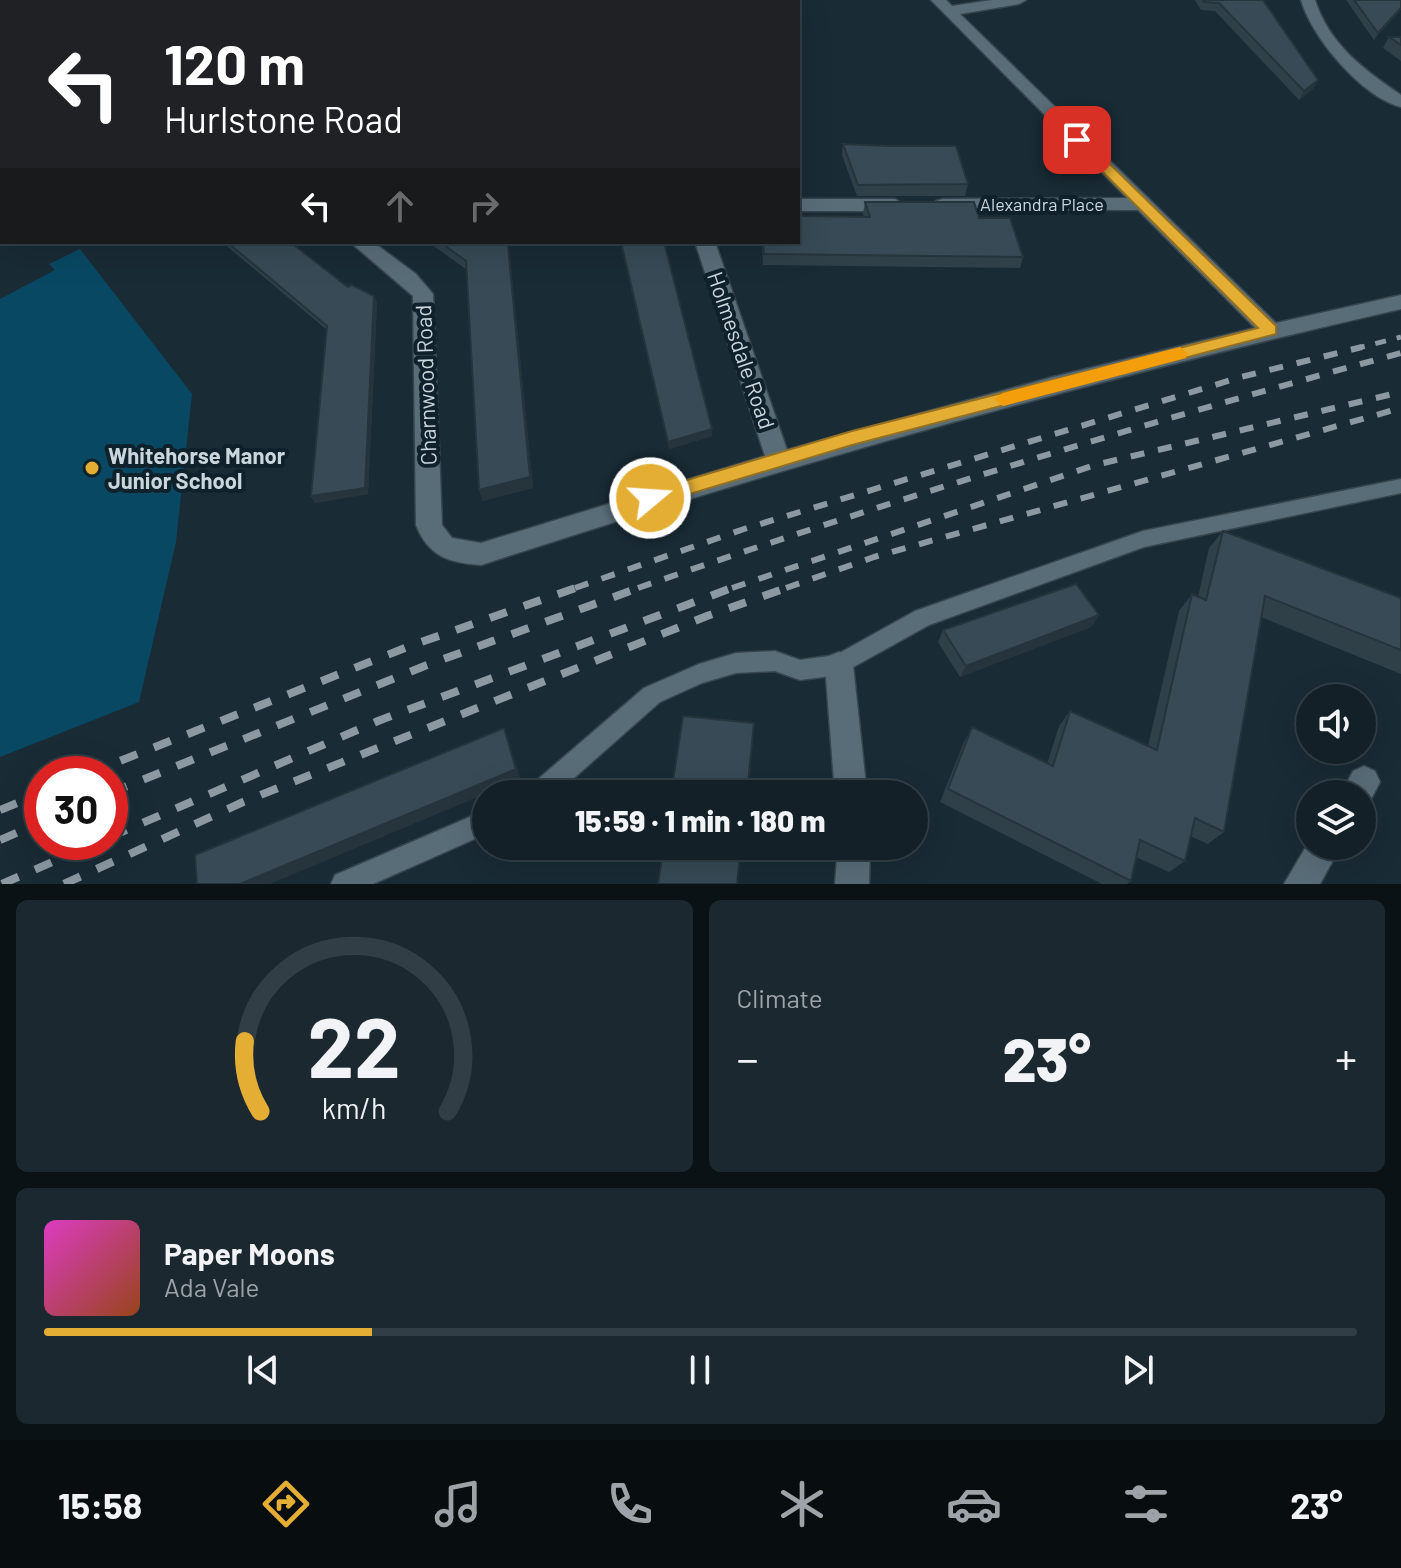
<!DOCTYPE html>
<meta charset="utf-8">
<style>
body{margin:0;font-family:Barlow,sans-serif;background:#1c2830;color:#f1f3f6;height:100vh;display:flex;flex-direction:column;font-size:30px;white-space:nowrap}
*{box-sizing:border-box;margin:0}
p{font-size:26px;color:#9da3a8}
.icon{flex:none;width:44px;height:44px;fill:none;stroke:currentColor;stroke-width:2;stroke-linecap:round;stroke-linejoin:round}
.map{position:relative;height:884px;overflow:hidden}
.side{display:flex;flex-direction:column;gap:16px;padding:16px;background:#0a1216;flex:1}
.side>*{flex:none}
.hud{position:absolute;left:0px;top:0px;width:800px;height:244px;box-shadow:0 8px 32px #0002,0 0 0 2px #323e45;background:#202124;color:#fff;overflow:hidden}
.fabs{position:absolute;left:1296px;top:684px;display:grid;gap:16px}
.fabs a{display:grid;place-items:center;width:80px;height:80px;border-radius:50%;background:#132028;box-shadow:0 8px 32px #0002,0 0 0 2px #323e45;font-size:40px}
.speed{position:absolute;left:24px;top:756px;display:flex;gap:16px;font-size:40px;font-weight:700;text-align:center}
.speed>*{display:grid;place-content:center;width:104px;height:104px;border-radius:50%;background:#132028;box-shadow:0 8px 32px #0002,0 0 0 2px #323e45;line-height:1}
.speed .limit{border:12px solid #d22;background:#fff;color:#111}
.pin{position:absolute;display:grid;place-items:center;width:68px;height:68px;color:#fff;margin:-34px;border-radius:16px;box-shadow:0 4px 12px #0006}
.me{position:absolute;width:88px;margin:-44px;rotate:72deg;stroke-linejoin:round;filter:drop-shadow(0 0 6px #0008)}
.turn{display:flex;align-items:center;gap:28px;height:168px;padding:0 32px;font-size:36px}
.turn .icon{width:104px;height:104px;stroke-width:2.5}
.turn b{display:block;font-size:56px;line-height:68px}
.lanes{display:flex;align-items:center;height:76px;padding:0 32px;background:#0003;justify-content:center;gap:40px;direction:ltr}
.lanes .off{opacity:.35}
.big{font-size:60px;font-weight:800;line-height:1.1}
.side .card{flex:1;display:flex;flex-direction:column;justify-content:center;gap:12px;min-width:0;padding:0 28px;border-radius:12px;background:#1c2830}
.side .dial{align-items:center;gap:0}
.dial svg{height:208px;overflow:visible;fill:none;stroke:#323e45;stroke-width:7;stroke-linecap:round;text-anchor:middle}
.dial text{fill:#f1f3f6;stroke:none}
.song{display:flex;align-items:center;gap:24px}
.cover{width:96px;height:96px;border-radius:12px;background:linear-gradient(135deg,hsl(310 70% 55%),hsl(20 70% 35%))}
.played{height:8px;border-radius:4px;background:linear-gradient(90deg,#e4ae35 25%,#323e45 25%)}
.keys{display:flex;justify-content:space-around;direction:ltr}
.heat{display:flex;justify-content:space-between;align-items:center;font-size:44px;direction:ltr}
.side .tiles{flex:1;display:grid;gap:16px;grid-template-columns:1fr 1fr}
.card:last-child{grid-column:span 2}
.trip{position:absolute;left:472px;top:780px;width:456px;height:80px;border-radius:40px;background:#132028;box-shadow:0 8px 32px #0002,0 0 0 2px #323e45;font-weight:800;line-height:80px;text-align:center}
.tab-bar{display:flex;height:128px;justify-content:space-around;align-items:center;background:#080d10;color:#9da3a8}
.tab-bar .icon{width:56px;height:56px}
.tab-bar .selected{color:#e4ae35}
.tab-bar b{font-size:36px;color:#f1f3f6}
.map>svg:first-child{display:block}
.green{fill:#094863}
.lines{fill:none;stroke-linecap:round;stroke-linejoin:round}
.lane-casing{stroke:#37454e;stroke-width:3}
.street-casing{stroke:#37454e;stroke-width:3}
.lane{fill:#596d79;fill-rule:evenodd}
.street{fill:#596d79;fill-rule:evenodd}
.rail-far2{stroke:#8c99a1;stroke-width:5;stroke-dasharray:11 11;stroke-linecap:butt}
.rail-far1{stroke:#8c99a1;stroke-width:6;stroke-dasharray:14 14;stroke-linecap:butt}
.rail{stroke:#8c99a1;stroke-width:8;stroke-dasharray:18 18;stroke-linecap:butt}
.wall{fill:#2f4049}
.shaded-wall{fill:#26343c}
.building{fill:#374a55;stroke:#26343c;stroke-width:2}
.route{fill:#e4ae35;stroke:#947122;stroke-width:2}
.slow{fill:#f59e0b}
.poi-dot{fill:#e4ae35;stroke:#0f212b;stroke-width:3}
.labels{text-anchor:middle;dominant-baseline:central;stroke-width:8;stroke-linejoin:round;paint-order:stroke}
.far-street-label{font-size:18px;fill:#cad5dc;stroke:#0f212b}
.street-label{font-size:22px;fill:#cad5dc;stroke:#0f212b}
.poi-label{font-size:22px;font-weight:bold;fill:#cad5dc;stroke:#0f212b;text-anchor:start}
</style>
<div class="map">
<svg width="1401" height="884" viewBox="0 0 1401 884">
<rect width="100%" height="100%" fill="#192b35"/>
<!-- green -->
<path class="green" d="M80,249l112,145 -16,148 -37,160 -139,55v-458l55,-29 -6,-6z"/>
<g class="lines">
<!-- lane casing -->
<g class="lane-casing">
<path id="lane" d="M1401,479v14l-257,54 -215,78 -90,50 -39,5 -25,-9 -39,2 -34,10 -42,19 -104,92h-30l4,-8 114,-98 55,-24 37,-11 39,-2 25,9 36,-5 79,-44 228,-80z
M486,810v24l-113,50h-42l4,-9z"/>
</g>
<!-- street casing -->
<g class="street-casing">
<path id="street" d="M0,0h17l1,2 -16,1z
M453,0h14v2h-14z
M620,0h14l1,2h-14z
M931,0h15l6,6 40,-6h34l-7,4 -59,10 316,309 125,-28v14c-311,71 -617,157 -920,256 -32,-2 -53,-9 -65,-40l-3,-229 -63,-54h23l43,32 17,20 9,231 10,13 29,5 284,-87 -70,-214h20l72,208 266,-73 202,-49 -117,-118 -202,-1 -2,-4 2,-4 7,-2 184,-1z
M1301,0h14c14,44 49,70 86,95v12c-39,-10 -89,-69 -100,-107z
M798,199h97l9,6 -9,6h-97z
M839,652l10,4 4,9 14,129h-32l-10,-129 4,-9z
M1364,766l11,5 5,11 -12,23 -6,3v-14h-21l12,-23z
M1310,840v6h31l-21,38h-36z
M838,846h32l-1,38h-34z"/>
</g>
<!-- lane -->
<use href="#lane" class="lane"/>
<!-- street -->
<use href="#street" class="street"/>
<!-- rail-far2 -->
<path class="rail-far2" d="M1354,349l47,-12"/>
<!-- rail-far1 -->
<path class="rail-far1" d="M575,588l169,-59 497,-152 121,-30
M638,588c252,-88 506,-165 763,-235
M732,588l363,-123 306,-73
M786,588l88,-31 527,-149"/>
<!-- rail -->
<path class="rail" d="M87,774l323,-128 171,-60
M110,793l317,-128 217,-79
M0,810l42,-17
M110,837l268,-116 359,-135
M0,840l42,-18
M2,884l96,-42
M64,884l179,-82 464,-186 85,-30"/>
</g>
<!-- wall -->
<path class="wall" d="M1195,0h68l50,89 -14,11 -84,-89 -14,-1z
M1346,0h55l-27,40z
M1389,37h12v24l-18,-13z
M843,144l125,40 -3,12h-108l-15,-41z
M865,202l114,16 44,39 -3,11 -257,-3 -1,-23h36l5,-26 61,1 -1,-3z
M222,242h68l58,45 26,9 3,7 -9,191 -53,9 -4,-7 16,-166z
M428,242h74l8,16 23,230 -51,13 -15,-231z
M620,242h44l48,194 -43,13z
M1223,531l178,67v76l-140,-57 -37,215 -16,12 -18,-8 -5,25 -16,11 -33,-15 -5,24 -4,3h-25l-162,-82 24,-60 8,-15 75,37 12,-38 11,-15 78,35 31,-135 13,-17 6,3 11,-49z
M1099,615l-8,12 -131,50 -22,-35 5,-12z"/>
<!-- shaded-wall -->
<path class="shaded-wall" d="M1401,8v2l-27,30 4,-7z
M1318,80l-5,9 -14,11 5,-9z
M508,246l2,12 23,230 -51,13 -3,-11z
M374,296l3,7 -9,191 -53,9 -4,-7z
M712,429v7l-43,13 -1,-7z
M1099,615l-8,12 -131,50 6,-11z
M504,728l17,51 -251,105h-30z"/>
<!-- building -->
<path class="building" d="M566,0h33v2h-32z
M677,0h32l1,2h-32z
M1203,0h60l55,80 -14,11 -85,-88 -15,-1z
M1354,0h47v8l-23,25z
M0,28l2,1v37l-2,-1z
M1389,37h12v8z
M843,144l44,2h69l12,38 -110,1z
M865,202h109l5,16h31l13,39 -259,-3 -1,-12h35v-37l5,11 67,1z
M227,242h63l58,45 4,-2 22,11 -9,192 -54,8 16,-170z
M440,242h62l6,4 22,231 -51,13 -13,-229z
M621,242h43l48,187 -44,13z
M1223,531l178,67v52l-136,-54 -41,236 -29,-14 -10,43 -45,-21 -9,41 -183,-92 24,-62 81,39 17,-55 87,39 35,-156 14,6z
M1076,584l23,31 -133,51 -23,-36z
M683,716l71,7 -7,71h-76z
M504,728l12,41 -276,115h-43l-2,-29z
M664,846h77l-4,38h-79z"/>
<!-- route -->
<path class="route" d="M1073,137h9l194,189v8l-424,111 -202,61 -7,-2 -2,-6 2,-5 209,-62 406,-103 -185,-186z"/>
<!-- slow -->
<path class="slow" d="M1180,347l8,6 -2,5 -183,48 -9,-7 9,-6z"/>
<!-- markers -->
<circle class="poi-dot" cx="92" cy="468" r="8"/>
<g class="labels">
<!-- far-street labels -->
<g class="far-street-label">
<text x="1042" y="204">Alexandra Place</text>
</g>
<!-- street labels -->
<g class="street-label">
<text transform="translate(742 350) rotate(71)">Holmesdale Road</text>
<text transform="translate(425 385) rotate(-92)">Charnwood Road</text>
</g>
<!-- poi labels -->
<g class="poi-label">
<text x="108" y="455">Whitehorse Manor<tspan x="108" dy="25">Junior School</tspan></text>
</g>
</g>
</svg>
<div class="fabs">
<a><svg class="icon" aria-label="sound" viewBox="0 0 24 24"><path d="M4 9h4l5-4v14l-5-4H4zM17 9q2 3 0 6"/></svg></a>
<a><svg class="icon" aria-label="layers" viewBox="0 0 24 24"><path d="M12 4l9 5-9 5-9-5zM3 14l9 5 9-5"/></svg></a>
</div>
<div class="speed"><div class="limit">30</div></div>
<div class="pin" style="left:1077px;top:140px;background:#d93025"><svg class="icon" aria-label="arrive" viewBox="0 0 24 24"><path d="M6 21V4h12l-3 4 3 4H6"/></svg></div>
<svg class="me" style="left:650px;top:498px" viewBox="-20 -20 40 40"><circle r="17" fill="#e4ae35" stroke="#fff" stroke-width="3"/><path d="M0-11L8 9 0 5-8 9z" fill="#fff"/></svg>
<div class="trip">15:59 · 1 min · 180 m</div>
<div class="hud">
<div class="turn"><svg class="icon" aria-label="left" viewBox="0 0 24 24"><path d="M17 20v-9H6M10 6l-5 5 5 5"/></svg><div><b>120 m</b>Hurlstone Road</div></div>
<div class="lanes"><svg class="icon" aria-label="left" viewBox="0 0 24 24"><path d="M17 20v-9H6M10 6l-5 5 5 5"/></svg><svg class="icon off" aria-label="ahead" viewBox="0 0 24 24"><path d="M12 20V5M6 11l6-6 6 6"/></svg><svg class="icon off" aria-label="right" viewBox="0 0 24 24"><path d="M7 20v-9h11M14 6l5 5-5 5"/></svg></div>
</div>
</div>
<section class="side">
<div class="tiles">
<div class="card dial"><svg viewBox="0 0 100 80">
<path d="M14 69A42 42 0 1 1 86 69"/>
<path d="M14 69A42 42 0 0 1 8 42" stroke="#e4ae35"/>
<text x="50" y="56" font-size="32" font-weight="700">22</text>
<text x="50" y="72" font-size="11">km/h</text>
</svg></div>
<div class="card"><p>Climate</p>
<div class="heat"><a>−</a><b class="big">23°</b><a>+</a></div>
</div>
<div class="card">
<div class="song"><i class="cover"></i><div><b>Paper Moons</b><p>Ada Vale</p></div></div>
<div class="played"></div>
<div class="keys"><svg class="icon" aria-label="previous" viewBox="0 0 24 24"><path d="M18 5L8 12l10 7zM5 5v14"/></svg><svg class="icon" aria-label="pause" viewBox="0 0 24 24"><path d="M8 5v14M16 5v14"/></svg><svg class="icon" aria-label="next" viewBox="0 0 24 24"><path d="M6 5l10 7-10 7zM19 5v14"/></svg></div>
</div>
</div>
</section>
<nav class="tab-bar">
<b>15:58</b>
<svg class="icon selected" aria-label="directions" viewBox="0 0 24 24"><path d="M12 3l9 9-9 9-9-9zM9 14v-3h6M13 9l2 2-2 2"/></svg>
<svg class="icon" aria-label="music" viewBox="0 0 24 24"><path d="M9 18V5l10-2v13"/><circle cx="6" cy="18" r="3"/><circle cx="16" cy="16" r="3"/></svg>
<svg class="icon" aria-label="phone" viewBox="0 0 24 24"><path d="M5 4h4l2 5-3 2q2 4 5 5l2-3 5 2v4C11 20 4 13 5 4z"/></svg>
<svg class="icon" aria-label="climate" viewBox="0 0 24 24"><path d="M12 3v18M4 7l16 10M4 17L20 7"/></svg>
<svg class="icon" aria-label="car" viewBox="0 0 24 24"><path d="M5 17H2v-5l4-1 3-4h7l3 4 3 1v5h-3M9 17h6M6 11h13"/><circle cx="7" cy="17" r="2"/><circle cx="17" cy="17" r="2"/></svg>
<svg class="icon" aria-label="filters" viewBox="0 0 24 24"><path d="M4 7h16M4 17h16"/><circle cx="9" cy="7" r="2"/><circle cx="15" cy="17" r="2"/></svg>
<b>23°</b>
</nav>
